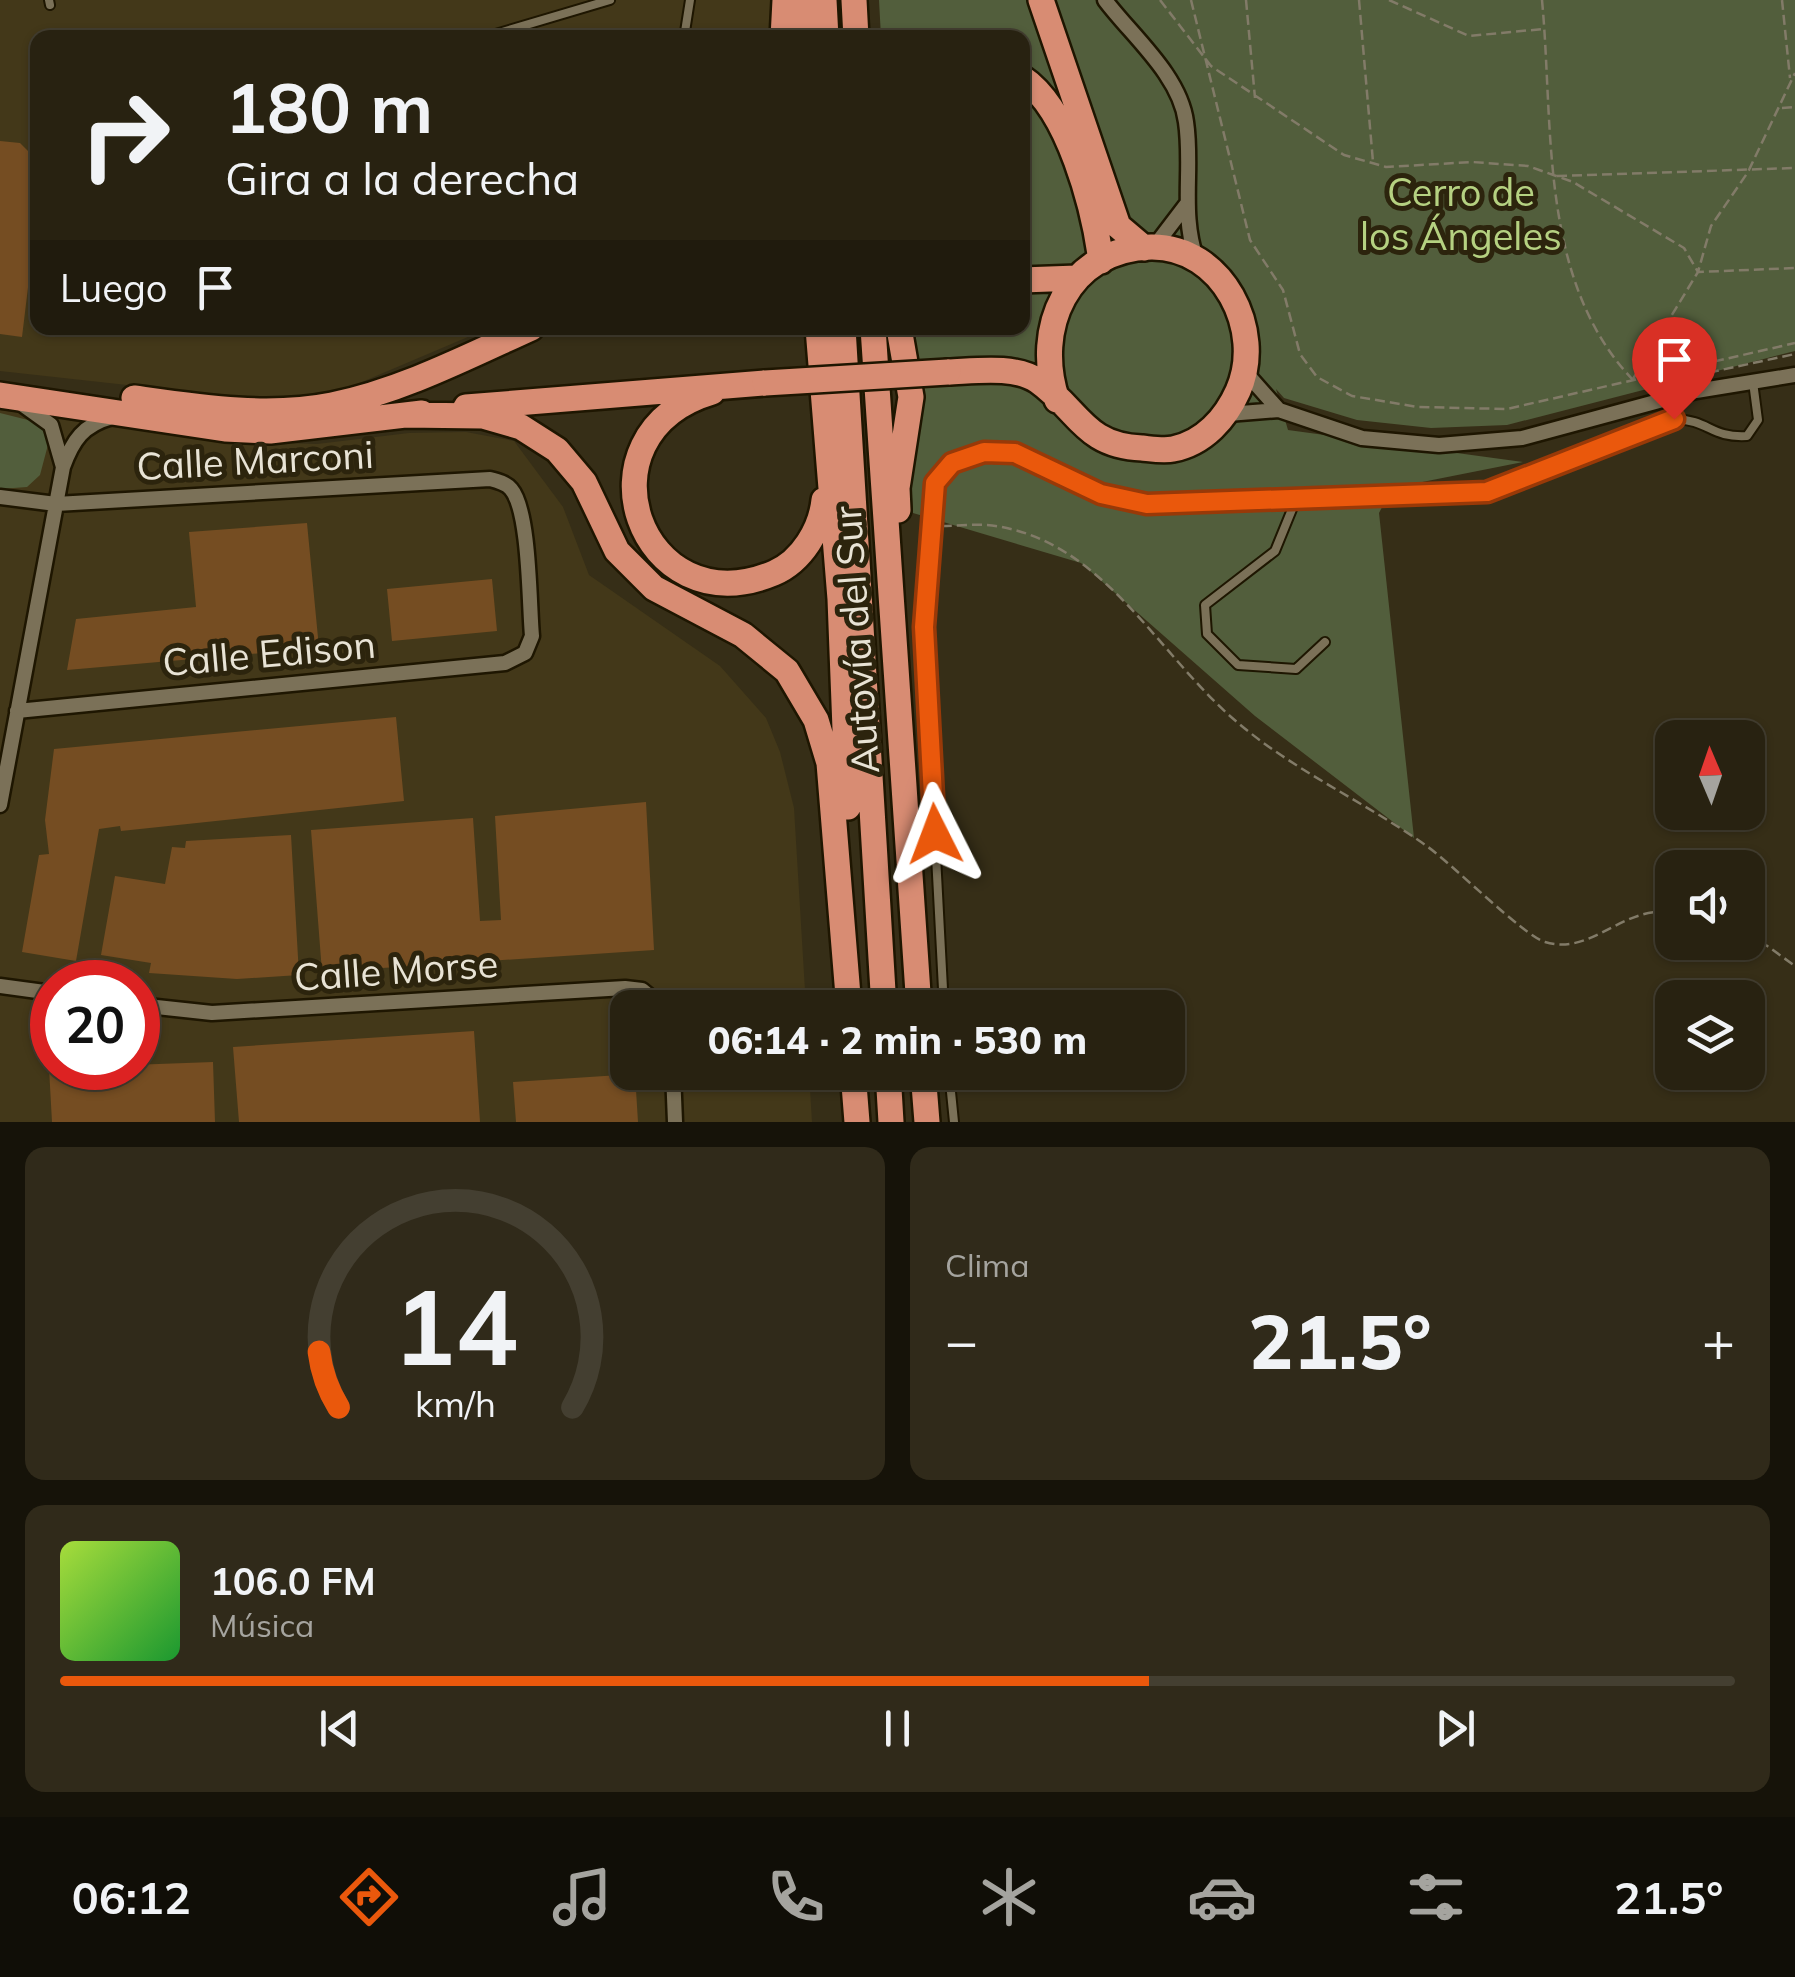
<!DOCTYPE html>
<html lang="es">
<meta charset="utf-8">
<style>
body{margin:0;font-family:Mulish,sans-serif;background:#302a1a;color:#f1f3f6;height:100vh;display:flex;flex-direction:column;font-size:38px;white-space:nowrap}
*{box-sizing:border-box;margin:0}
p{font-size:32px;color:#a5a49f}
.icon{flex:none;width:55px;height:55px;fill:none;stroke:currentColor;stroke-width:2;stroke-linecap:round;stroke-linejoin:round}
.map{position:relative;height:1122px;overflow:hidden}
.panel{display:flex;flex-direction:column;gap:25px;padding:25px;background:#161309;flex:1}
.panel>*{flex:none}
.hud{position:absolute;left:30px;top:30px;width:1000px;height:305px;border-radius:20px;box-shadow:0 2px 8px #0004,0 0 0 2px #443f31;background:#282211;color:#f1f3f6;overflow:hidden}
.needle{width:65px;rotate:358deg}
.controls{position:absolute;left:1655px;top:720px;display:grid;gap:20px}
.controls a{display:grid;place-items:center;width:110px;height:110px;border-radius:20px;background:#282211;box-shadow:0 2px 8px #0004,0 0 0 2px #443f31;font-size:50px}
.speed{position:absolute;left:30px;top:960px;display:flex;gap:20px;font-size:50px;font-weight:700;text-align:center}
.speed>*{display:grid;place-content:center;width:130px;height:130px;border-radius:50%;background:#282211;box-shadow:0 2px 8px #0004,0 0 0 2px #443f31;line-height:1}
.speed .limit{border:15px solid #d22;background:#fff;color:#111}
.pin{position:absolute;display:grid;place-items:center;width:85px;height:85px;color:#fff;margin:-102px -42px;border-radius:50% 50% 50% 0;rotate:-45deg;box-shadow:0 0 10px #0007}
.pin .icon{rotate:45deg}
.me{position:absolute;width:110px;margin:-55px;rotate:357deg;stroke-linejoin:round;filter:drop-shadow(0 0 8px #0008)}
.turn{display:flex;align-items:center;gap:35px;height:210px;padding:0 30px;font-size:45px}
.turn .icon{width:130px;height:130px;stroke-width:2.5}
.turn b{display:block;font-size:70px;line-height:85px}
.then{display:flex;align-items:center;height:95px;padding:0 30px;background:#0003;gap:20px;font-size:38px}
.big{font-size:75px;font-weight:800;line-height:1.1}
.panel .widget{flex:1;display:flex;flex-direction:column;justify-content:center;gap:15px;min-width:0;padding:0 35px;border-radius:20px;background:#302a1a}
.panel .dial{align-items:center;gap:0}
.dial svg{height:260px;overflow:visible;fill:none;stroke:#443f31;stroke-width:7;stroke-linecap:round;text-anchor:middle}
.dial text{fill:#f1f3f6;stroke:none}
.song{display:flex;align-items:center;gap:30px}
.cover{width:120px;height:120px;border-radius:15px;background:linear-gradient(135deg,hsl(80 70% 55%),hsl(130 70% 35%))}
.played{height:10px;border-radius:5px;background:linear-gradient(90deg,#ea580c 65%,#443f31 65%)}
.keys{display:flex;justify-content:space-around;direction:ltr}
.heat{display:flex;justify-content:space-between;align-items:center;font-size:55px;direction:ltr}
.panel .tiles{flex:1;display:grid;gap:25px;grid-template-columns:1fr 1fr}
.widget:last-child{grid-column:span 2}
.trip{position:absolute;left:610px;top:990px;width:575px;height:100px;border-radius:20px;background:#282211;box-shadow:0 2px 8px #0004,0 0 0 2px #443f31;font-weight:800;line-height:100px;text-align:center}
.dock{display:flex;height:160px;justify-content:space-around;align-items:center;background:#100e07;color:#a5a49f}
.dock .icon{width:70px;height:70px}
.dock .on{color:#ea580c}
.dock b{font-size:45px;color:#f1f3f6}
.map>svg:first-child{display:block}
.built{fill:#433819;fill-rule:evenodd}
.green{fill:#525e3c}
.building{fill:#754d22}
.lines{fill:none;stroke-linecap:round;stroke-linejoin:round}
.lane-casing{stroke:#1e1601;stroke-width:12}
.street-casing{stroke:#1e1601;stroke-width:19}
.highway-casing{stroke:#1e1601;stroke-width:30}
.path{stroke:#827b68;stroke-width:2.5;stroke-dasharray:10 5;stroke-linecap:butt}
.lane{stroke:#7b7158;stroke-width:8}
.street{stroke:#7b7158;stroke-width:14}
.highway{stroke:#d88c73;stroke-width:25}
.highway-bridge-casing{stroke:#1e1601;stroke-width:30;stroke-linecap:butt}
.highway-bridge{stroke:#d88c73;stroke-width:25}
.route-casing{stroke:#983908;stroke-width:25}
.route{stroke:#ea580c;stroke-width:18}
.labels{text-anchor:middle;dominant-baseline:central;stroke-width:10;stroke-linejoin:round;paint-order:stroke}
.park-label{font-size:38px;fill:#b5d181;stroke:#2c240d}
.street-label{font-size:38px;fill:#e8e3d5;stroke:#2c240d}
</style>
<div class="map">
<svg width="1795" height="1122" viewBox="0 0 1795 1122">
<rect width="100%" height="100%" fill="#362e17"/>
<!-- built -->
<path class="built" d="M0,0h775l-2,37 -735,1v290h451l-153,65 -82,6 -254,-28z
M0,410l220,31 97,3 92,-11 57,-1 48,9 49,66 26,68 131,91 46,52 14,34 14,56 12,199 -178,1v64l181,1 3,49h-812zM52,982h86v86h-86z"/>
<!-- green -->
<path class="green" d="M879,0h916v351l-288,74 -76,3 -74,-8 -73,-22 -8,-9 12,41 235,32 -131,26 -13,25 35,325 -159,-122 -174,-153 -168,-50 -12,-185h121v-290l-141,-1z
M0,413l40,10 9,18 -9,34 -13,12 -27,2z"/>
<!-- building -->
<path class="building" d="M0,141l20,2 18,18v44l-16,132 -22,-3z
M307,523l12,125 -252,22 9,-51 120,-12 -7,-75z
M492,579l5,52 -105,10 -5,-52z
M396,717l8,84 -283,30 -1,-5 -21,3 -23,132 -54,-9 17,-97 10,-1 -4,-34 9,-71z
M646,802l8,148 -332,22 -11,-142 162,-12 7,103 21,-1 -6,-104z
M291,835l8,140 -62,4 -88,-6 2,-10 -50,-8 14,-79 50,8 7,-37 13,1 1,-7z
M474,1031l6,91h-241l-6,-75z
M213,1062l2,60h-163l-3,-54z
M635,1074l3,48h-122l-3,-40z"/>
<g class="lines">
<!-- lane casing -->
<g class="lane-casing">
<path id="lane" d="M49,0l1,5
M482,38l128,-38
M684,38l6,-38
M1295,502l-20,49 -70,54 2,29 31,31 58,4 29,-27
M944,1008l-20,-381 11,-144 17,-20 31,-11 32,1 86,41 46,10 340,-12 187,-73c36,1 36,19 73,17l11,-16 -5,-38
M949,1072l5,50"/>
</g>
<!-- street casing -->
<g class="street-casing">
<path id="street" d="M1105,0c26,35 75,75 81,122 7,47 -6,92 11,139
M1154,247l32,-42
M1246,373l33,37
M19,402l32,23 12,42c10,-27 20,-42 49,-50
M1228,414l51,-4 83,28 77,7 83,-7 174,-47 99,-16
M0,497l56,7 434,-25c8,2 16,4 21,10 19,22 18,116 21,147l-7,17 -20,10 -488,48
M0,805l63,-338
M0,986l52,7
M138,1005l74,8 413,-25 17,2 22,18
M673,1072l2,50"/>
</g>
<!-- highway casing -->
<g class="highway-casing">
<path id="highway" d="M805,0l2,38
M824,0l2,38
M854,0l2,38
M1041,0l77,226 26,22
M783,38l2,-38
M1022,78c47,31 72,130 79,183
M1022,280l55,-2
M818,328l22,271 8,208
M843,328l41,680
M873,328l46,680
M948,372c27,-1 67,-7 90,9 41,29 46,65 104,67 10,1 22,3 31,1 31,-6 53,-31 65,-58 27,-60 -15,-145 -87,-144 -84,2 -118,82 -94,153
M712,392c-141,42 -72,237 62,181 28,-12 47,-44 50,-73
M0,395l225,34 45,2 152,-18
M134,398c64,9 133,20 198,7 69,-14 135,-48 199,-77
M466,407l299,-24
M405,415l78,1 38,11 36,23 27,32 33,69 37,37 89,47 44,36 29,49 13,43 20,245
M898,510l-1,-22 14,-91 -12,-69
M853,1072l4,50
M888,1072l3,50
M923,1072l4,50"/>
</g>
<!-- path -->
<path class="path" d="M1160,0l51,66 133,89 42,12 86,-5 56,4 45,16 111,66 14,24 97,-4
M1191,0l59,240 33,50 17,64 17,23 35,19 66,11 89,2 288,-66
M1246,0l9,98
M1359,0l14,162
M1389,0l80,36 74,-7
M1542,0c12,127 -4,280 91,380
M1782,0l8,78
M1782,108l13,-1
M1557,176l238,-8
M1633,379l65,-107 13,-46 37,-54 47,-99
M1665,382l130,-28
M942,526c14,0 30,-2 45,-1 115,11 170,130 250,197 57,49 130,81 191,125 24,17 96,89 117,95 47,14 76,-36 127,-30
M1748,932l47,34"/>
<!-- lane -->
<use href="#lane" class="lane"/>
<!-- street -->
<use href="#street" class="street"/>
<!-- highway -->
<use href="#highway" class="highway"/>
<!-- highway-bridge casing -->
<g class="highway-bridge-casing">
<path id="highway-bridge" d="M765,383l183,-11"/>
</g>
<!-- highway-bridge -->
<use href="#highway-bridge" class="highway-bridge"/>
</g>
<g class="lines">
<!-- route casing -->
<g class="route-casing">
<path id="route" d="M935,834l-11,-207 11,-144 17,-20 32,-11 31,1 86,41 46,10 340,-12 187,-73"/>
</g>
<!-- route -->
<use href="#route" class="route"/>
</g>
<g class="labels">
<!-- park labels -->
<g class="park-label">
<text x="1461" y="192">Cerro de<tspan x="1461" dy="44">los Ángeles</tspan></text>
</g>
<!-- street labels -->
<g class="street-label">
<text transform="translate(255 460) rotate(-3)">Calle Marconi</text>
<text transform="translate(856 640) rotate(-94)">Autovía del Sur</text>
<text transform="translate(269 653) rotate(-5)">Calle Edison</text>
<text transform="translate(396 970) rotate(-4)">Calle Morse</text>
</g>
</g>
</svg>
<div class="controls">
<a><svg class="needle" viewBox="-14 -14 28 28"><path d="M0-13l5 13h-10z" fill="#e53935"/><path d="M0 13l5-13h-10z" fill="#a5a49f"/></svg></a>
<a><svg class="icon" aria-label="sound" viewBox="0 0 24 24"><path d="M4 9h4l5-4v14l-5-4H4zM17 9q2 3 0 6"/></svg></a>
<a><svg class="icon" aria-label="layers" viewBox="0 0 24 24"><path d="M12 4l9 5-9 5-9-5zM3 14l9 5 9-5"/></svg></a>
</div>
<div class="speed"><div class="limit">20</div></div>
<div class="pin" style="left:1674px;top:419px;background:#d93025"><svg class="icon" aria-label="arrive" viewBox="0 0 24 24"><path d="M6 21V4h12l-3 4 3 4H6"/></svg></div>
<svg class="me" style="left:935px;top:834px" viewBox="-20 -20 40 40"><path d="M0-17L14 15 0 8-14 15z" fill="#ea580c" stroke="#fff" stroke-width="4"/></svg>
<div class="trip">06:14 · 2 min · 530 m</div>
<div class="hud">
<div class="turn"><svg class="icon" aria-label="right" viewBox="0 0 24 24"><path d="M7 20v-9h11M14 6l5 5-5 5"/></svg><div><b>180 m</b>Gira a la derecha</div></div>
<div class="then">Luego<svg class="icon" aria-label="arrive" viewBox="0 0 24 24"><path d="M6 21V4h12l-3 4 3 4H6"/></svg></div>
</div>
</div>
<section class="panel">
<div class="tiles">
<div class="widget dial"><svg viewBox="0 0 100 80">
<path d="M14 69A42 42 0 1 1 86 69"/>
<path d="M14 69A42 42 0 0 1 8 52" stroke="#ea580c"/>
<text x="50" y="56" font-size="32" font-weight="700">14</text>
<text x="50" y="72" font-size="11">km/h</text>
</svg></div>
<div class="widget"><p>Clima</p>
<div class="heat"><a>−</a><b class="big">21.5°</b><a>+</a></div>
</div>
<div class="widget">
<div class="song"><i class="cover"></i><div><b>106.0 FM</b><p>Música</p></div></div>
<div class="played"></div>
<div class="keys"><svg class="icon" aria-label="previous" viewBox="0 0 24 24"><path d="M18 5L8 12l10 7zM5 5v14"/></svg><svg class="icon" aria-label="pause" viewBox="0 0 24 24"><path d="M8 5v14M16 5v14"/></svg><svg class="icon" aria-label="next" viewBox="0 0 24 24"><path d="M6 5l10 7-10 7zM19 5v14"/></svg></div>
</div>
</div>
</section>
<nav class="dock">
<b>06:12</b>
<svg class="icon on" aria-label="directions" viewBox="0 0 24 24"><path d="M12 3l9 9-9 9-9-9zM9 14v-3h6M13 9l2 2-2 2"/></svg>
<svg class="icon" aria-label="music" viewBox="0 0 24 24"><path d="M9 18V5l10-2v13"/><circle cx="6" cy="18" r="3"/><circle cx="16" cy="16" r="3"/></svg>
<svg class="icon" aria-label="phone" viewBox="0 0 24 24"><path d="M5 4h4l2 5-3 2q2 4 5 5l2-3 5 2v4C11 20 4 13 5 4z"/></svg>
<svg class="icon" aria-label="climate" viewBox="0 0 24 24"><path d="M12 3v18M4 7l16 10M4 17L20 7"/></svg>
<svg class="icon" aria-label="car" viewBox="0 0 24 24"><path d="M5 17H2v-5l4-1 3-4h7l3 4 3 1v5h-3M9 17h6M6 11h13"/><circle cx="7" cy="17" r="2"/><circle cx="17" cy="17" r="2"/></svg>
<svg class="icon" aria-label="filters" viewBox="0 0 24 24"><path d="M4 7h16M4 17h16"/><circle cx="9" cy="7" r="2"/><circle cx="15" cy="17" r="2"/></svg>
<b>21.5°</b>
</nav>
